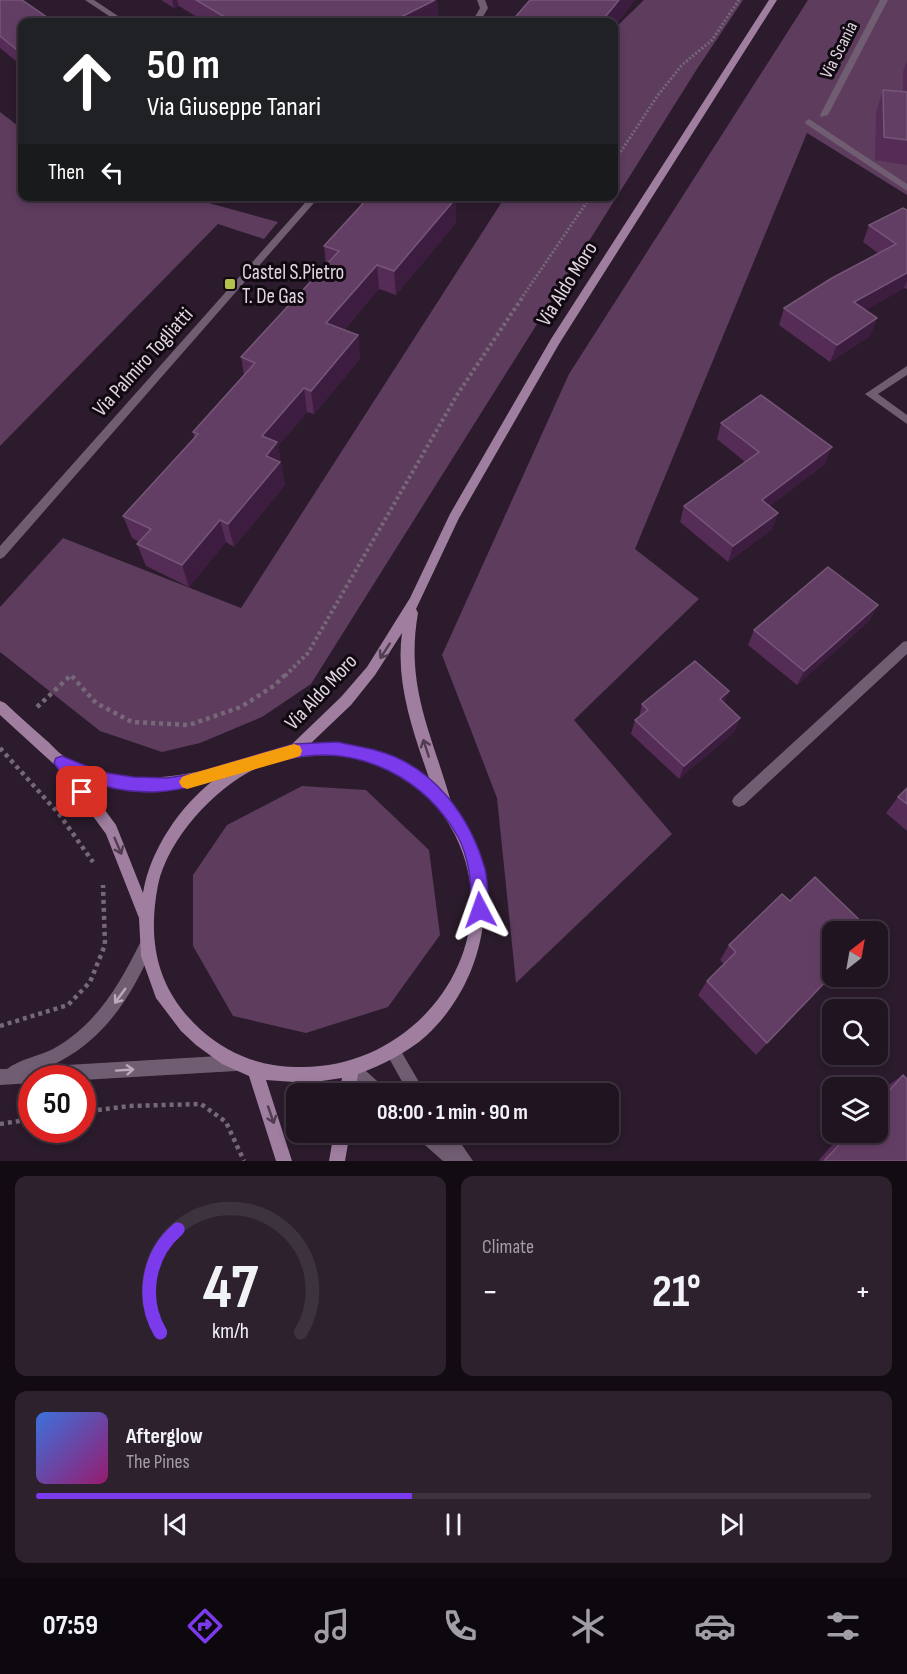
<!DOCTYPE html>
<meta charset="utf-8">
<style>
body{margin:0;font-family:"Sofia Sans Condensed",sans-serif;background:#2d212e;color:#f1f3f6;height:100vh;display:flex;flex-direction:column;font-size:22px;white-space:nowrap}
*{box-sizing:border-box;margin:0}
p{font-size:20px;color:#a29ea5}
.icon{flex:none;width:33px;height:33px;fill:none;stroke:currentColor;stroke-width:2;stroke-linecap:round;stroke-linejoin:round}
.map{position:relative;height:1161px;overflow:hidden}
.sheet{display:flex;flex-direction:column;gap:15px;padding:15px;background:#120b12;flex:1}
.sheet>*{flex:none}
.hud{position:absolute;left:18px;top:18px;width:600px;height:183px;border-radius:12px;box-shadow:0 3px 9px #0003,0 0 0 2px #3d333f;background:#202124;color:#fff;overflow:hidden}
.needle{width:39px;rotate:31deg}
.controls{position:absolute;left:822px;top:921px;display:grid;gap:12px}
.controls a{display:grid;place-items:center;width:66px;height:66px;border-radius:12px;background:#201421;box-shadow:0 3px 9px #0003,0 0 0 2px #3d333f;font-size:30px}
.speed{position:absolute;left:18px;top:1065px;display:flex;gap:12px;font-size:30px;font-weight:700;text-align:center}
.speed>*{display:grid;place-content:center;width:78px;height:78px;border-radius:50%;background:#201421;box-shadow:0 3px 9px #0003,0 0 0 2px #3d333f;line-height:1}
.speed .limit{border:9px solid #d22;background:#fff;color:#111}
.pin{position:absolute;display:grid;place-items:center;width:51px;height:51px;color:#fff;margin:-26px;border-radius:12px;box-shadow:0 3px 9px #0006}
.me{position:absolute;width:66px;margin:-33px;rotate:356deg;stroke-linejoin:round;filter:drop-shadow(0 0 4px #0008)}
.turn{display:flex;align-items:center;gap:21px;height:126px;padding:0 30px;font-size:27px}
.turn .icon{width:78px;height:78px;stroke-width:2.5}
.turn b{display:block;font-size:42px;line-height:51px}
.then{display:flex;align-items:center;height:57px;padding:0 30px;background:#0003;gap:12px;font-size:22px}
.big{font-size:45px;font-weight:700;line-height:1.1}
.sheet .tile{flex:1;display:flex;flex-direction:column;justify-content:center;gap:9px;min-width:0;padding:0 21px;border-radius:12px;background:#2d212e}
.sheet .dial{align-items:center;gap:0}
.dial svg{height:156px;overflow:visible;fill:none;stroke:#3d333f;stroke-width:7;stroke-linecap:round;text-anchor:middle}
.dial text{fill:#f1f3f6;stroke:none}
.song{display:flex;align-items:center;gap:18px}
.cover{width:72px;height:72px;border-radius:9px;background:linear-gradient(135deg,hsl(220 70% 55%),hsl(320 70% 35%))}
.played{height:6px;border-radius:3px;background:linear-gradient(90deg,#7c3aed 45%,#3d333f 45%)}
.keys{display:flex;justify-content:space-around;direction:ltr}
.heat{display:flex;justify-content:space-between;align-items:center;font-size:33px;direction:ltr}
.sheet .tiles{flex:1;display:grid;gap:15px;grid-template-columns:1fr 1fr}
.tile:last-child{grid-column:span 2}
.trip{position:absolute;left:286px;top:1083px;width:333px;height:60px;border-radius:12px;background:#201421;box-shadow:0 3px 9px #0003,0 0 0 2px #3d333f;font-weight:700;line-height:60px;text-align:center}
.tabs{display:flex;height:96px;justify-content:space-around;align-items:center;background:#0d080d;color:#a29ea5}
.tabs .icon{width:42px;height:42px}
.tabs .active{color:#7c3aed}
.tabs b{font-size:27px;color:#f1f3f6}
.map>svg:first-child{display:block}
.green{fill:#5d3c5e}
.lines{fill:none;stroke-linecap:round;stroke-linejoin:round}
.path-far2{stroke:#766877;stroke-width:3;stroke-dasharray:2 2;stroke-linecap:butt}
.path-far1{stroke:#766877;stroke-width:4;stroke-dasharray:3 3;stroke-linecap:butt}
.path{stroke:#766877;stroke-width:4.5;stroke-dasharray:4 4;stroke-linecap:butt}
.lane{fill:#715d72;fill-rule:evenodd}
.street{fill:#715d72;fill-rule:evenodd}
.secondary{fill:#9f7e9f;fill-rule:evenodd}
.wall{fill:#542c55}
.shaded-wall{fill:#3d1d3f}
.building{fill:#633e64;stroke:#765678;stroke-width:1.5}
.oneway{stroke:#503e50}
.oneway2{stroke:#b9abba}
.route{fill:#7c3aed;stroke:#51269a;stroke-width:1.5}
.slow{fill:#f59e0b}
.poi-dot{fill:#b3c24b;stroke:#100910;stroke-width:2}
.labels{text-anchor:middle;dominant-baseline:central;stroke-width:6;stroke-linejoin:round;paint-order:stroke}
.far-street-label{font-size:18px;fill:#e0d5e0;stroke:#100910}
.poi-label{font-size:21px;fill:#e0d5e0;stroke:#100910;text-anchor:start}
.street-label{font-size:21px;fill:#e0d5e0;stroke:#100910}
</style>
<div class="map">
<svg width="907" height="1161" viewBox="0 0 907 1161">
<rect width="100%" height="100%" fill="#2b1b2c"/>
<!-- green -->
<path class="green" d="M644,0h99l-46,69 -386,615 -49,33 -62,26 -38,9 -62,-21 -100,-79v-45l63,-69 178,70 264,-411 109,-1v-167z
M808,0h99v195l-100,-62 -172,416 64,50 -125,121 98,114 -156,149 -19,-185 -55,-143 127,-281z
M0,112l22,17v67l165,1 91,25 -14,17 -46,-15 -218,222z
M302,786l64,4 63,60 11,85 -52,72 -82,26 -73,-17 -40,-70v-71l34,-50z"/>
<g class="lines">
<!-- path-far2 -->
<path class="path-far2" d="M614,162l44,-67 24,-30 30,-25 27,-40
M523,296l68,-100"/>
<!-- path-far1 -->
<path class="path-far1" d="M285,676l23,-23 149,-258 67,-100"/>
<!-- path -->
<path class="path" d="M37,707l34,-32 25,28 36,19 57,3 52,-18 34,-22 11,-11
M0,748l59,66 34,48
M0,1026l68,-21 22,-23 15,-37 -2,-60
M82,1112l47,-6 72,-2 25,18 18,39
M0,1124l32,-5"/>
<!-- lane -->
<path class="lane" d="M809,119l98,65v7l-101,-67 -1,-2z"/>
<!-- street -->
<path class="street" d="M85,0h9l33,22h-9z
M477,0h8l3,8 -8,14h-8l8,-14z
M880,0h8l-60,115 -7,2 -1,-2z
M311,196h9l-316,361 -4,2v-13z
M907,366v9l-29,19 29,21v9l-42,-30z
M907,641v13l-163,151 -5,2 -5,-2 -2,-4 2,-4 169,-155z
M147,937l5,2 2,5c-21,51 -51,99 -104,122l186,-11 6,2 2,6 -2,6 -6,2 -154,9 -50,-2v5l-32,2v-16h7c13,-10 32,-13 46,-20 44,-24 68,-67 89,-110z
M393,1043l5,3 28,48h-17l-24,-43 3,-5z
M351,1061l6,2 28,25 2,6h-20l-22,-19 -2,-6 2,-6z
M415,1132h38l20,29h-30l-26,-23z"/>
<!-- secondary -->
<path class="secondary" d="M769,0h8l-218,344 -100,174 -43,91 2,4c-13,74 14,121 33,189 54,71 40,174 -25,234 -19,17 -44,29 -68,38l-3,20h-16l3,-16 -34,5 -42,-3 26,81h-16l-27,-85 -27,-12 -26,-19 -15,-14 -25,-33 -15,-42 -2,-38 -33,-84 -49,-67 -57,-52v-14l5,2c13,12 27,25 41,37 7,6 13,14 21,18 52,32 116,19 171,4l3,1 19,-9 29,-7 52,-50 26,-30 43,-69 40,-84 101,-175zM402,633c-7,51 12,101 28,148 -33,-29 -76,-40 -120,-37l41,-39 24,-30zM337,755c16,3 33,4 48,11 30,14 55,39 70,69 55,110 -36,233 -154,232 -39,0 -70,-11 -100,-37 -44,-40 -54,-88 -43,-145 10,-48 61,-102 105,-120 23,-9 50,-9 74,-10zM81,778c44,18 89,14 133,2 -34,26 -64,70 -71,113l-27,-68z
M334,1132h16l-5,29h-16z"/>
</g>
<!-- wall -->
<path class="wall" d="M0,0l22,22v44l-22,-18z
M161,0h276l1,18 -9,4h-224l-26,-16 -5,2z
M907,60v105l-32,-5 1,-47 7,-23 20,2v-20z
M360,196h100l-4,6v21l-60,72 -17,-6 -35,41 14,5 2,24 -46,55 -7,-2 -29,34 7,39 -51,62 -8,-5 -37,45 -43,-21 -9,-22 2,-2 -7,-4 -9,-22 71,-78 -1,-6 51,-57 -3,-18 85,-92 -2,-19 37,-41z
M907,210v79l-3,-1 -39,22 12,8 -7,18 -40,26 -51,-37 5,-17 94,-55 -15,-11 6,-17z
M721,423l104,41 -55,42 8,7 -6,16 -44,33 -48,-40 4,-16 61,-44 -28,-23z
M878,605l-9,16 -72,64 -49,-40 6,-15z
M729,691l-5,12 16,15 -6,14 -55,47 -48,-45 4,-14 4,-3 3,-13z
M907,788v43l-21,-18 12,-16z
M790,901l42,74 -76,80 -58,-60 9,-14 17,-17 -4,-4 9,-15z
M903,1075l4,86h-89l26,-29h34v-35l9,-11z"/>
<!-- shaded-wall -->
<path class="shaded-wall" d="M172,0h5l2,6 -5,2z
M435,0h2l1,18 -9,4h-38z
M619,0h16l-21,28v-6h-13z
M443,196h17l-4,6v21l-60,72 -2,-24z
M377,265l2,24 -50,58 -3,-24z
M907,273v8l-3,7 -57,32 7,-18z
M877,318l-7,18 -40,26 7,-17z
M358,335l2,24 -46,55 -3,-23z
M304,388l3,24 -29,34 7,39 -51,62 -6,-23 34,-88z
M832,447l-7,17 -69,53 6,-17z
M778,513l-6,16 -44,33 5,-16z
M220,520l6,22 -37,45 -7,-22z
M878,605l-9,16 -72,64 7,-14z
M729,691l-6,14 -3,-6z
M740,718l-6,14 -55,47 5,-13z"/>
<!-- building -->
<path class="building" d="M0,0h22l32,22h-32v32l-22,-18z
M196,0h239l-44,22h-158z
M530,0h89l-18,22h-90z
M883,90l24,2v48l-23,-3z
M364,196h87l5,2 -62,73 -17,-6 -51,58 32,12 -47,56 -7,-3 -42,48 15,6 -11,14 14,6 -52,62 -8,-4 -38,45 -45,-21 14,-15 -28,-13 75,-82 -5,-2 62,-69 -14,-6 98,-106 -15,-5 44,-48z
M903,208l4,2v63l-53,29 23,16 -40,27 -53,-37 48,-30 64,-34 -27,-19z
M761,395l71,52 -70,53 16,13 -45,33 -49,-40 75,-54 -38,-29z
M828,567l50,38 -74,66 -50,-41z
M695,661l34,30 -9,8 20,19 -56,48 -49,-46 13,-10 -6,-6z
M907,788v16l-9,-7z
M815,877l57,55h-40v43l-65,68 -60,-62 29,-29 -7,-7 53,-51 8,7z
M903,1075l4,4v82h-83l27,-29h27v-29z"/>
<!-- one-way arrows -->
<defs><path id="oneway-shaft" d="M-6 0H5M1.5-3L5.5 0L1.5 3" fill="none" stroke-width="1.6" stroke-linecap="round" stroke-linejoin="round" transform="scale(1.5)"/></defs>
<g class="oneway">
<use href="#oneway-shaft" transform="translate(385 651) rotate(123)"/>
<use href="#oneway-shaft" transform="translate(426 748) rotate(-108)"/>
<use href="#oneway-shaft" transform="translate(118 846) rotate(67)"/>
<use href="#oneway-shaft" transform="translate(271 1115) rotate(71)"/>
</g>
<g class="oneway2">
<use href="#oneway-shaft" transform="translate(120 996) rotate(126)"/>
<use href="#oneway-shaft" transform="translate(125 1070) rotate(-4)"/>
</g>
<!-- route -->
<path class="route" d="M337,742c13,3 27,5 41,9 55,15 92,65 107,118 3,13 3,28 4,41l-3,6 -6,2 -5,-2c-6,-14 -3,-30 -6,-45 -2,-11 -6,-25 -11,-34 -33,-59 -98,-92 -165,-79 -79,16 -128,55 -212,20l9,14 -2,5 -6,3 -5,-3 -23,-34 2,-5 6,-2 39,16 32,5 34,1 26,-4 101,-30z"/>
<!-- slow -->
<path class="slow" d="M294,744l6,2 2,5 -2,5 -6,2 -107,31 -5,-2 -3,-5 3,-5 5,-2z"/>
<!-- markers -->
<rect class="poi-dot" x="224" y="278" width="12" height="12" rx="3"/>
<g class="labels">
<!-- far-street labels -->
<g class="far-street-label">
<text transform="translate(839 50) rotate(-63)">Via Scania</text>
</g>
<!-- poi labels -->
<g class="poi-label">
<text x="242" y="272">Castel S.Pietro<tspan x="242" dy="24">T. De Gas</tspan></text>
</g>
<!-- street labels -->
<g class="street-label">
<text transform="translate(567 284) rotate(-58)">Via Aldo Moro</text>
<text transform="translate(143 362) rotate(-48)">Via Palmiro Togliatti</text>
<text transform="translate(321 692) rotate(-47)">Via Aldo Moro</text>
</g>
</g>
</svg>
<div class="controls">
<a><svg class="needle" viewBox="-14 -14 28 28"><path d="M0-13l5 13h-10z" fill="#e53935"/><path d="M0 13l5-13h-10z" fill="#a29ea5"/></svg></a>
<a><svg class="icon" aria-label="search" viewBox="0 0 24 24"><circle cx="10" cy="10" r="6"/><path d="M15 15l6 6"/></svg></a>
<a><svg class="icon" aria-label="layers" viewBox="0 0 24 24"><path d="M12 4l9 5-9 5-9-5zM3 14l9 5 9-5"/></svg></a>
</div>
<div class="speed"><div class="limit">50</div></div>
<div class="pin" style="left:82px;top:792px;background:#d93025"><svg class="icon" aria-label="arrive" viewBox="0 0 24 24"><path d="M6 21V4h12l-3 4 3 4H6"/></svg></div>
<svg class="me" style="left:480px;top:910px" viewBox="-20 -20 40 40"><path d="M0-17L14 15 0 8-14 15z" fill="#7c3aed" stroke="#fff" stroke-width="4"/></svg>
<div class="trip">08:00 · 1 min · 90 m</div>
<div class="hud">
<div class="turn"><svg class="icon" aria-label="ahead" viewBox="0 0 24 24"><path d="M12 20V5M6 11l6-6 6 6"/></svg><div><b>50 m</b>Via Giuseppe Tanari</div></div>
<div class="then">Then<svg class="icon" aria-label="left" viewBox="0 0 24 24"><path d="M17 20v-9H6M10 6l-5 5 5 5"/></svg></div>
</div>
</div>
<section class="sheet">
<div class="tiles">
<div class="tile dial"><svg viewBox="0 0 100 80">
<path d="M14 69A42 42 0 1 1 86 69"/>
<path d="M14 69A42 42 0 0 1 23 16" stroke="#7c3aed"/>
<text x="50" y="56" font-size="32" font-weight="700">47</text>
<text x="50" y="72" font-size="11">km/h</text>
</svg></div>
<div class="tile"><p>Climate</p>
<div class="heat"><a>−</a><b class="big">21°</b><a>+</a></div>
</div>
<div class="tile">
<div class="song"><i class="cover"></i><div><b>Afterglow</b><p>The Pines</p></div></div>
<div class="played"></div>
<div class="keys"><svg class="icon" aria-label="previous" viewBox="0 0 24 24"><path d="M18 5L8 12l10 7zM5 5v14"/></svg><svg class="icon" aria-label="pause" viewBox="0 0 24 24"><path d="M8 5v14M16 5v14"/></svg><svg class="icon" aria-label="next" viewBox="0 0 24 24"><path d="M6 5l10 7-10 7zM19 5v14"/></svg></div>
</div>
</div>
</section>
<nav class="tabs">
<b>07:59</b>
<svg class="icon active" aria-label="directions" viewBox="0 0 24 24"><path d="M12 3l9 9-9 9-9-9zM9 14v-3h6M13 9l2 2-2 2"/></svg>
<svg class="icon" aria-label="music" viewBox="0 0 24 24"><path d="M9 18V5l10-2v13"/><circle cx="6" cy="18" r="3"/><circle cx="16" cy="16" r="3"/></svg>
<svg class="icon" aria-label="phone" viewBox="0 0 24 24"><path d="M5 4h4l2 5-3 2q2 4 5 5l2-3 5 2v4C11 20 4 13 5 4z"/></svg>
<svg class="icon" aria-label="climate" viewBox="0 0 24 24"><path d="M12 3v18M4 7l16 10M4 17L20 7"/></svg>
<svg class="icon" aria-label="car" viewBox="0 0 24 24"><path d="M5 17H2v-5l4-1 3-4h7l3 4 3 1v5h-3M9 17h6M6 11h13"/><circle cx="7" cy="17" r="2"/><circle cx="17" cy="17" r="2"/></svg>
<svg class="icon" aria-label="filters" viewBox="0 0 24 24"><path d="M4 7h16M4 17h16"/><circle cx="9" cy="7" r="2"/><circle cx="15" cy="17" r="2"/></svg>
</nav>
